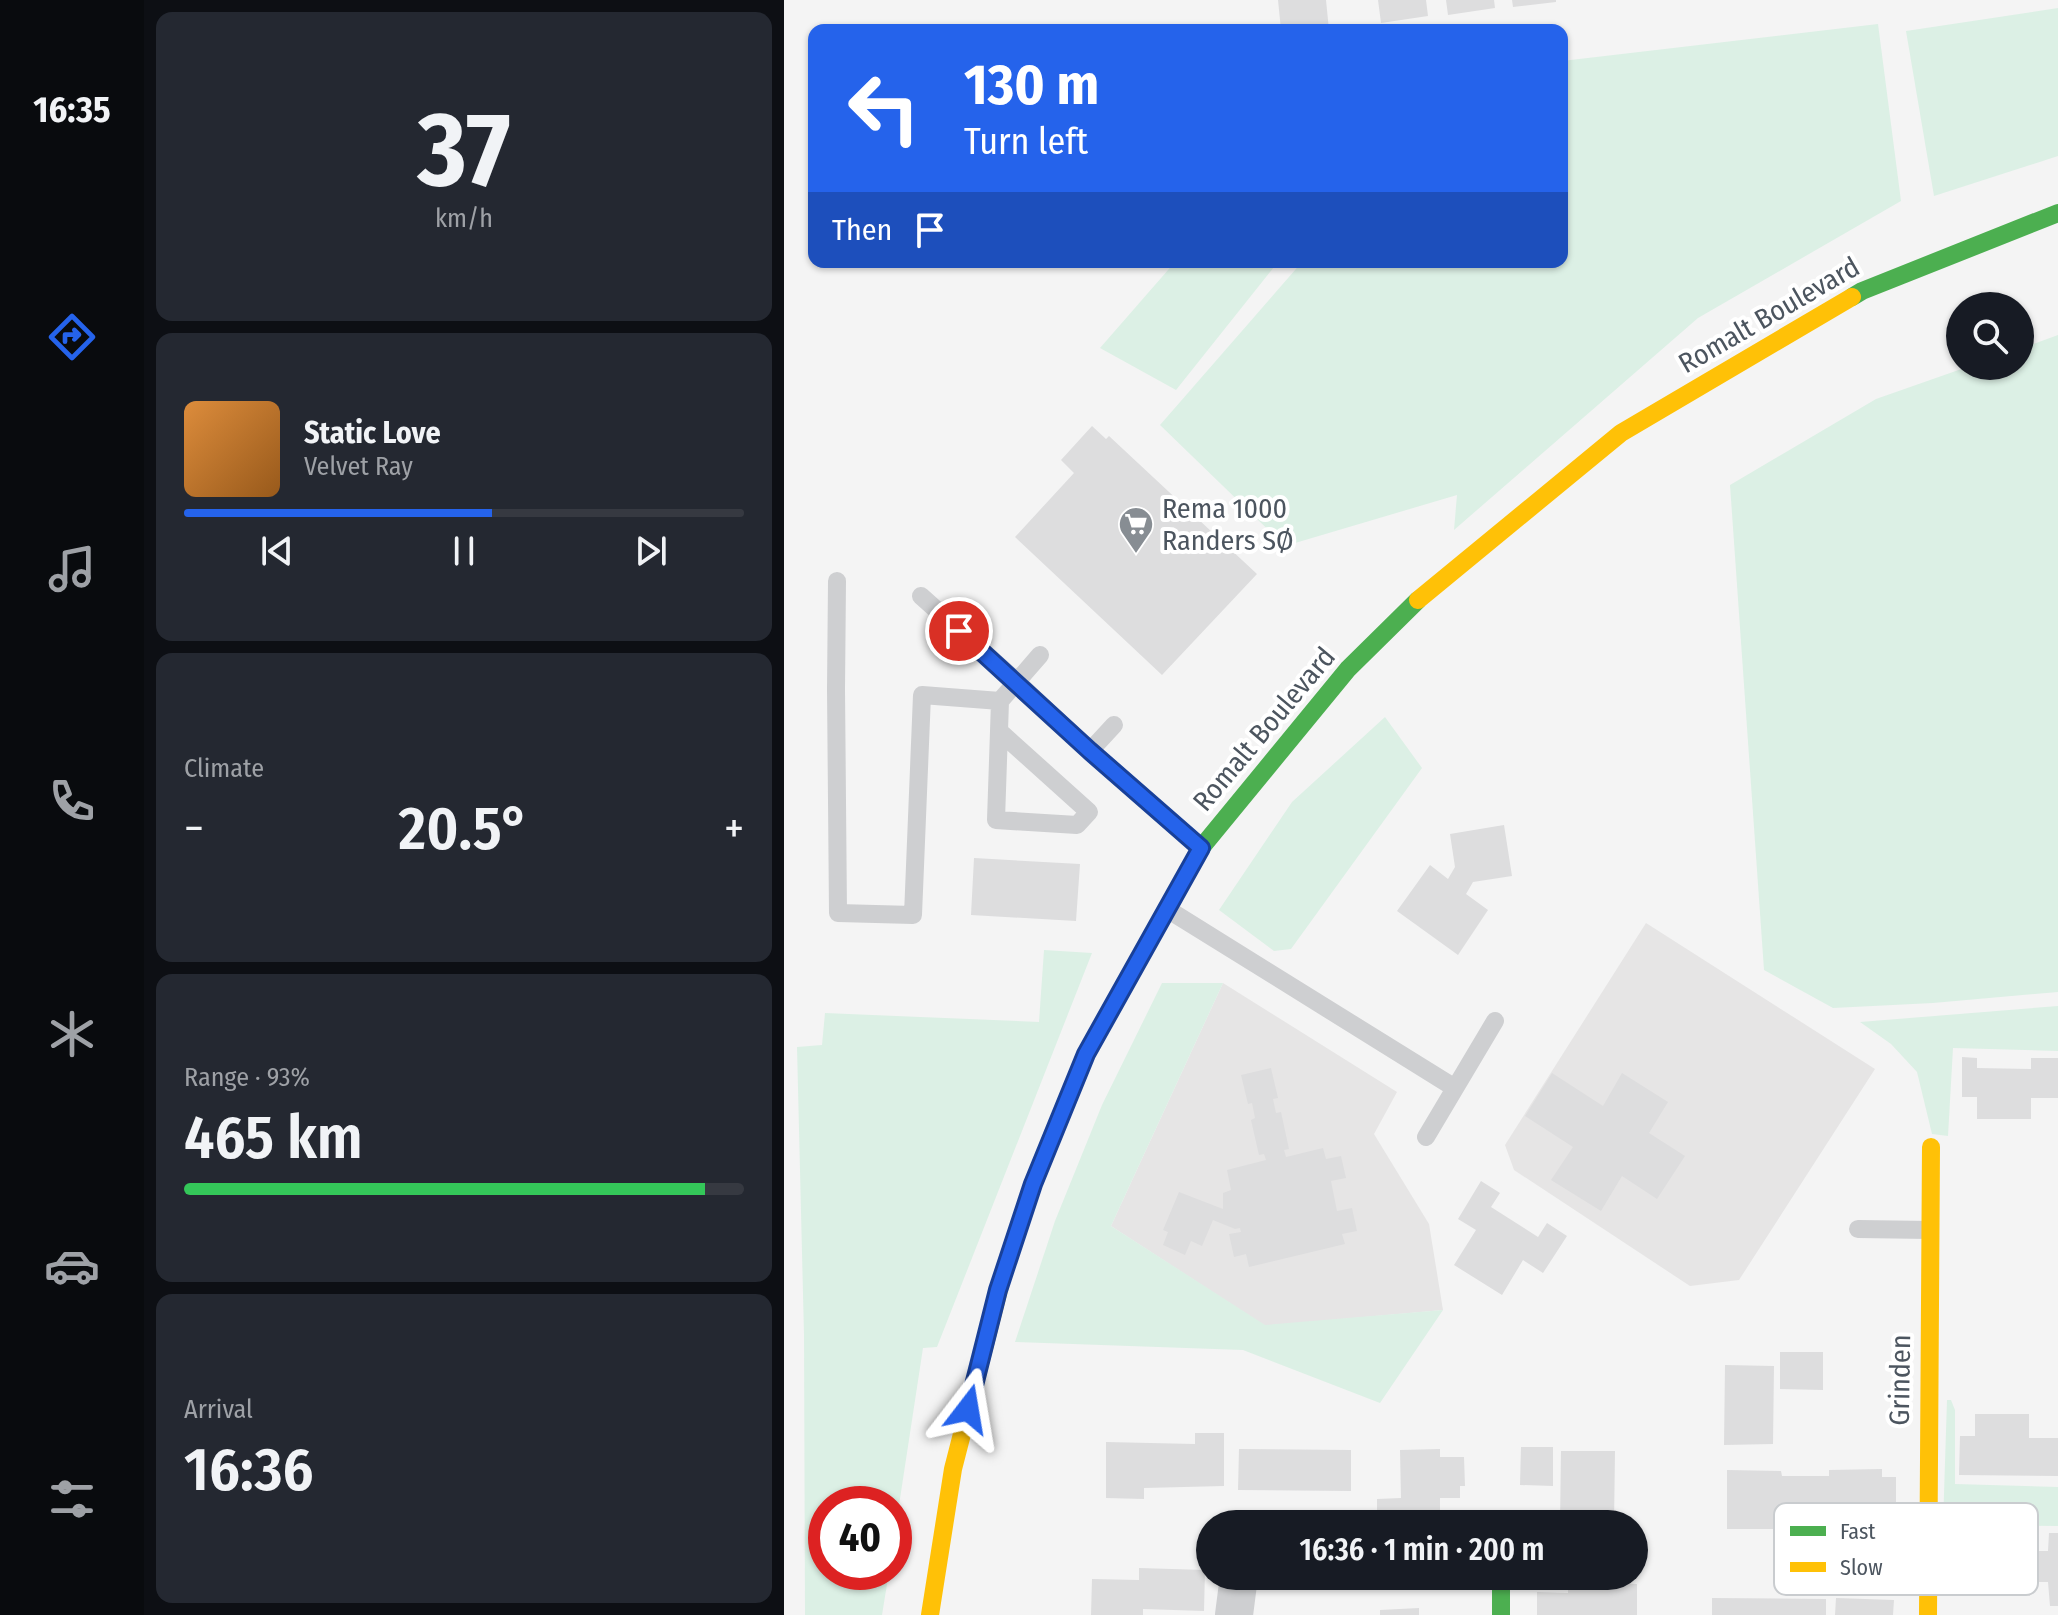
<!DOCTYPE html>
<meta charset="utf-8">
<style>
body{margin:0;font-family:"Fira Sans Condensed",sans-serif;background:#242831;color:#f1f3f6;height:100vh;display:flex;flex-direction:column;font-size:30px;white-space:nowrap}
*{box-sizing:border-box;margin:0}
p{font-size:26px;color:#9ea1a6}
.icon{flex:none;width:44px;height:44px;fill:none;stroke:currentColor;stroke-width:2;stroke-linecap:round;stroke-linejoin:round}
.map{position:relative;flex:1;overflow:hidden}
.details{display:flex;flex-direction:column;gap:12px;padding:12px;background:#0d0f14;width:640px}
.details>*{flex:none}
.banner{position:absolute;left:24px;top:24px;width:760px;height:244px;border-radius:16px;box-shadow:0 2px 6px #0004;background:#2563eb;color:#fff;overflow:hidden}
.buttons{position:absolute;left:1162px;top:292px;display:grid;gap:16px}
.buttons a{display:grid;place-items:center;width:88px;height:88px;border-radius:50%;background:#171b24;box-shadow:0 2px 6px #0004;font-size:40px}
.speed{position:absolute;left:24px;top:1486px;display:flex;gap:16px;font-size:40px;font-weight:700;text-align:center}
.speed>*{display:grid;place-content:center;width:104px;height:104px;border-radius:50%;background:#171b24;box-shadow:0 2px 6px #0004;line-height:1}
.speed .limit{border:12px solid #d22;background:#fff;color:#111}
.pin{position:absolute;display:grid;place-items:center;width:68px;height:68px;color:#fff;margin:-34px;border:4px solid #fff;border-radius:50%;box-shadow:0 2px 8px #0007}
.me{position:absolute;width:88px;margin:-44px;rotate:14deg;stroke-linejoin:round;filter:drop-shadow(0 0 6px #0008)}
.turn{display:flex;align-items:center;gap:28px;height:168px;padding:0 24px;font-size:36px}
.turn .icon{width:104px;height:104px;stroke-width:2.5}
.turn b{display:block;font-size:56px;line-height:68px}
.then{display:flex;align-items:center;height:76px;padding:0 24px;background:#0003;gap:16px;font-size:30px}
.big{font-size:60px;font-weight:600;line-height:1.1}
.details .card{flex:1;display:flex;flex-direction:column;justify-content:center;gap:12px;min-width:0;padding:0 28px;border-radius:16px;background:#242831}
.details .dial{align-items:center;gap:0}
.dial b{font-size:104px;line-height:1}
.song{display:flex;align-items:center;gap:24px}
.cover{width:96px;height:96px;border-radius:12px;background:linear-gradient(135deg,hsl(30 70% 55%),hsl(30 70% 35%))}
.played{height:8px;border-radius:4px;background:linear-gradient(90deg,#2563eb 55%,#363941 55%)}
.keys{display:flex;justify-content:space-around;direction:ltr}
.heat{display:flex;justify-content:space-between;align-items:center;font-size:44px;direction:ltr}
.charge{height:12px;border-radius:6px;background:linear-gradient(90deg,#34c759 93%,#363941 0)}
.trip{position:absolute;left:412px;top:1510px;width:452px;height:80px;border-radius:40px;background:#171b24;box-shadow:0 2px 6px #0004;font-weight:600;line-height:80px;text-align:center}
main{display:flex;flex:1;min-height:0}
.dock{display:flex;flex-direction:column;width:144px;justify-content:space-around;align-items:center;background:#090b0e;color:#9ea1a6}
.dock .icon{width:56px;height:56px}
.dock .current{color:#2563eb}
.dock b{font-size:36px;color:#f1f3f6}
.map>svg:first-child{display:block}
.education{fill:#e6e5e5}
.green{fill:#dcf0e5}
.building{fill:#ddddde}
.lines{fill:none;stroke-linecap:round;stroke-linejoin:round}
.lane{stroke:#cecfd1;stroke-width:18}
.street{stroke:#cecfd1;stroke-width:38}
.fast{stroke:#4caf50;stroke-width:18}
.slow{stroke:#ffc107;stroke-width:18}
.route-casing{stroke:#184099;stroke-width:20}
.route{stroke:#2563eb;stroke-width:14}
.labels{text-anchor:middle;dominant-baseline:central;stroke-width:8;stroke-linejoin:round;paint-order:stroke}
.street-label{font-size:28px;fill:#4c555f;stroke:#fff}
.poi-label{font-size:28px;fill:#4c555f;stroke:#fff;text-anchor:start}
.key{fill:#fff;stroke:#c9cccf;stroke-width:2}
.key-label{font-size:22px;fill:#4c555f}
</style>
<main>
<nav class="dock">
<b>16:35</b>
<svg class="icon current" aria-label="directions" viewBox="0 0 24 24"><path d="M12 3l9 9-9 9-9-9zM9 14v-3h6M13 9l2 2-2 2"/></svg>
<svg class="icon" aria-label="music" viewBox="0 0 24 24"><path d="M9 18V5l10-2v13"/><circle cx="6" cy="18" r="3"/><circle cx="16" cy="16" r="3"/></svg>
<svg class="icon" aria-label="phone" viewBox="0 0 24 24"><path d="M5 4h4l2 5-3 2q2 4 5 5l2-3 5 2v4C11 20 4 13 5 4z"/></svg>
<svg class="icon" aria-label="climate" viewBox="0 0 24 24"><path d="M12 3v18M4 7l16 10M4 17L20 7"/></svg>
<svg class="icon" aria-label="car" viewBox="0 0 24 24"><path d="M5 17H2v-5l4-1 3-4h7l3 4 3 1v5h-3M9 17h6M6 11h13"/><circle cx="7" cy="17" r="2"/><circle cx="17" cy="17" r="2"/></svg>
<svg class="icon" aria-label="filters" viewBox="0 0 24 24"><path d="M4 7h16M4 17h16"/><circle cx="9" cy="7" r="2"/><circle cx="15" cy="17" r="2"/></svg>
</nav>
<section class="details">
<div class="card dial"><b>37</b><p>km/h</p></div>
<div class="card">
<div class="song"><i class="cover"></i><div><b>Static Love</b><p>Velvet Ray</p></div></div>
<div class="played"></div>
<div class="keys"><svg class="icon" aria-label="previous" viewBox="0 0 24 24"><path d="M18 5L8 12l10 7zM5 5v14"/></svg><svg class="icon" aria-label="pause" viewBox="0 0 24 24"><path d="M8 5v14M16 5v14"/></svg><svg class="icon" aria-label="next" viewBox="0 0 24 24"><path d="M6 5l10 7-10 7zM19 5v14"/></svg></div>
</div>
<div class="card"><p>Climate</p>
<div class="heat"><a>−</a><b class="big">20.5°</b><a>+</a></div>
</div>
<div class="card"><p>Range · 93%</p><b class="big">465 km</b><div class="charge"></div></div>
<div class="card"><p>Arrival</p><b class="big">16:36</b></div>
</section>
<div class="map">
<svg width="1274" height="1615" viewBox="0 0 1274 1615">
<rect width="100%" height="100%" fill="#f4f4f4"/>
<!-- education -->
<path class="education" d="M862,923l229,146 -136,211 -49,6 -176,-116 -9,-25z
M439,983l174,109 -23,42 55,90 14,86 -178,16 -154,-100z"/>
<!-- green -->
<path class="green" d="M1274,8v148l-124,40 -28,-165z
M1094,24l23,177 -203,117 -244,212 3,-35 -172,51 -125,-121 142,-163h260v-201z
M391,262h103l-102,128 -76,-42z
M1274,335v657l-125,11 -100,5 -69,-38 -34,-485 146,-86 94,-33h50v-17z
M601,717l37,51 -131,181 -17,2 -55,-41 73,-108z
M260,950l48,3 -155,394 -14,1 -29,190v-34h-68v68h63l-7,43h-77l-1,-280 -7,-288 25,-2 3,-32 214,9z
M378,983h61l-112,243 154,99 178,-15 -63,93 -137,-53 -228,-8 40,-121 47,-116z
M1274,1006v45l-105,-3 -5,88 -16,-2 -15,-62 -26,-28 -31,-22z
M1163,1400h4l4,10v74l103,3v39l-115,-1z"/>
<!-- building -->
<path class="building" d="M494,0h48l3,30h-48z
M594,0h48l2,16 -47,7z
M662,0h48l1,8 -47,7z
M728,0h44v2l-43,5z
M308,426l14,13 3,-3 148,138 -95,101 -147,-138 59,-64 -13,-13z
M720,825l8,51 -39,6 -7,12 22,16 -30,45 -61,-44 33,-46 18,14 7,-12 -5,-33z
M190,858l106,6 -4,57 -105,-6z
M1178,1057l15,1v10l54,1v-11h27v40h-27v21h-54v-22h-15z
M487,1068l7,30 -5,1 3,14 5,-1 8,37 -5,1 2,7 37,-9 3,11 15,-3 5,22 -15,3 6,30 15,-3 5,23 -15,3 3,10 -96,23 -3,-13 -12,3 -5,-23 12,-2 -1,-4 -5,1 -22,-9 -11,26 -11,-5 -6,14 -22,-10 5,-13 -5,-2 16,-38 44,17v-16l8,-3 -4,-20 39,-10 -2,-6 -5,1 -8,-35 4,-2 -3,-15 -4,1 -7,-29z
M768,1073l51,33 19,-33 46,29 -19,31 36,23 -28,43 -35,-23 -21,35 -50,-31 22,-33 -48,-31z
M697,1181l19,12 -9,14 47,30 9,-14 20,13 -24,37 -20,-13 -21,35 -48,-30 22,-35 -18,-11z
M996,1352h43v38l-43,-1z
M941,1365l49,1 -1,78 -49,1z
M1191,1414h54v24h29v38l-99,-1 1,-39h15z
M411,1433h29v53l-80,2v11l-38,-1v-56l89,2z
M737,1447h32v39l-33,-1z
M455,1449l112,1v41l-113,-1z
M656,1449v8h24l1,29h-5v12h-20v26h-63v-25l24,-1 -1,-48z
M777,1451h54l-1,73h-54z
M1098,1469v8h14v40h-14l1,13 -54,-1v-14h-47l1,14h-56v-59l54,1 1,5h47v-6z
M1265,1533h9v73h-8l-2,-24h-18v14h-60v-14h-14v-30l14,-1v-9h60v9h18z
M355,1568l66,2 -1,41 -61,-2v6h-52l1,-36 47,1z
M784,1582l69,2v31h-100v-23l31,1z
M928,1598l114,1v16h-114z
M1052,1598l58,2 -1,15h-58z
M635,1608v7h-39v-5z"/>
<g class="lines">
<!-- lane -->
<path class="lane" d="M53,581l-1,108 2,224 75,2 9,-220 78,6
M137,596l96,86 73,69 111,97
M215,731l-3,89 81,5 12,-13 -90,-81 1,-30 40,-46
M306,751l24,-26
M383,909l288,179
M642,1137l69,-116
M1074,1229l72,1"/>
<!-- street -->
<path class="street" d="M450,1615l5,-39"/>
<!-- fast -->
<path class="fast" d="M1068,297l10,-6 196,-78
M219,1274l30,-90 53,-130 115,-206 147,-179 70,-69
M469,1576l248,3v36"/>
<!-- slow -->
<path class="slow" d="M634,600l203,-167 231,-136
M146,1615l23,-146 50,-195
M1144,1615l3,-468"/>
</g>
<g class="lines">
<!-- route casing -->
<g class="route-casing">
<path id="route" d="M175,631l131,120 111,97 -115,206 -53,130 -35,106 -30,119"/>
</g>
<!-- route -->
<use href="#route" class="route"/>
</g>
<!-- icons -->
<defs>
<g id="supermarket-pin" transform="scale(1.8)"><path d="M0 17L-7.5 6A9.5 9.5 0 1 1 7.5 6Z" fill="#878d93" stroke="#fff"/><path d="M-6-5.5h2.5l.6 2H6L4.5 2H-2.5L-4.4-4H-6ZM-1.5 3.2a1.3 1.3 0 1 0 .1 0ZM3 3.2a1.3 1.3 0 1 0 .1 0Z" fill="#fff"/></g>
</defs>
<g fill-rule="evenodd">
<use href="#supermarket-pin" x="352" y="524"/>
</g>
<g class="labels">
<!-- street labels -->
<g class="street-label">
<text transform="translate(985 315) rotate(-30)">Romalt Boulevard</text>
<text transform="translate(480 729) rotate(-50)">Romalt Boulevard</text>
<text transform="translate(1116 1380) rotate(-89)">Grinden</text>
</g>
<!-- poi labels -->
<g class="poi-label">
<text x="378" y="508">Rema 1000<tspan x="378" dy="32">Randers SØ</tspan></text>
</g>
</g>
<!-- legend -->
<rect x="990" y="1503" width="264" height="92" rx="12" class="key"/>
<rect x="1006" y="1526" width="36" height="10" fill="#4caf50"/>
<rect x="1006" y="1562" width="36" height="10" fill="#ffc107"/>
<g class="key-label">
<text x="1056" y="1539">Fast</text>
<text x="1056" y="1575">Slow</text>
</g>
</svg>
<div class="buttons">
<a><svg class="icon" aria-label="search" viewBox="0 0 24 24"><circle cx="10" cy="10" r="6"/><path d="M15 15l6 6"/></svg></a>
</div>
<div class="speed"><div class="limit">40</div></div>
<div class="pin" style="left:175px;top:631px;background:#d93025"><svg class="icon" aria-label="arrive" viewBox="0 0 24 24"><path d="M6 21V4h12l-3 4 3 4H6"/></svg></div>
<svg class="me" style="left:184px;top:1409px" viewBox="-20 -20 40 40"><path d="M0-17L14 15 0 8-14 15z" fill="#2563eb" stroke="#fff" stroke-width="4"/></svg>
<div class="trip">16:36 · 1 min · 200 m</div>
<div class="banner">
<div class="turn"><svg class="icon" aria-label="left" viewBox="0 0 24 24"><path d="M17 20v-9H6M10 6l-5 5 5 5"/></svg><div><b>130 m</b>Turn left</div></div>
<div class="then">Then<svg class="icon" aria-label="arrive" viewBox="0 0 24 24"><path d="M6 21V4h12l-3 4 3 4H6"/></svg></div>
</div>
</div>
</main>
